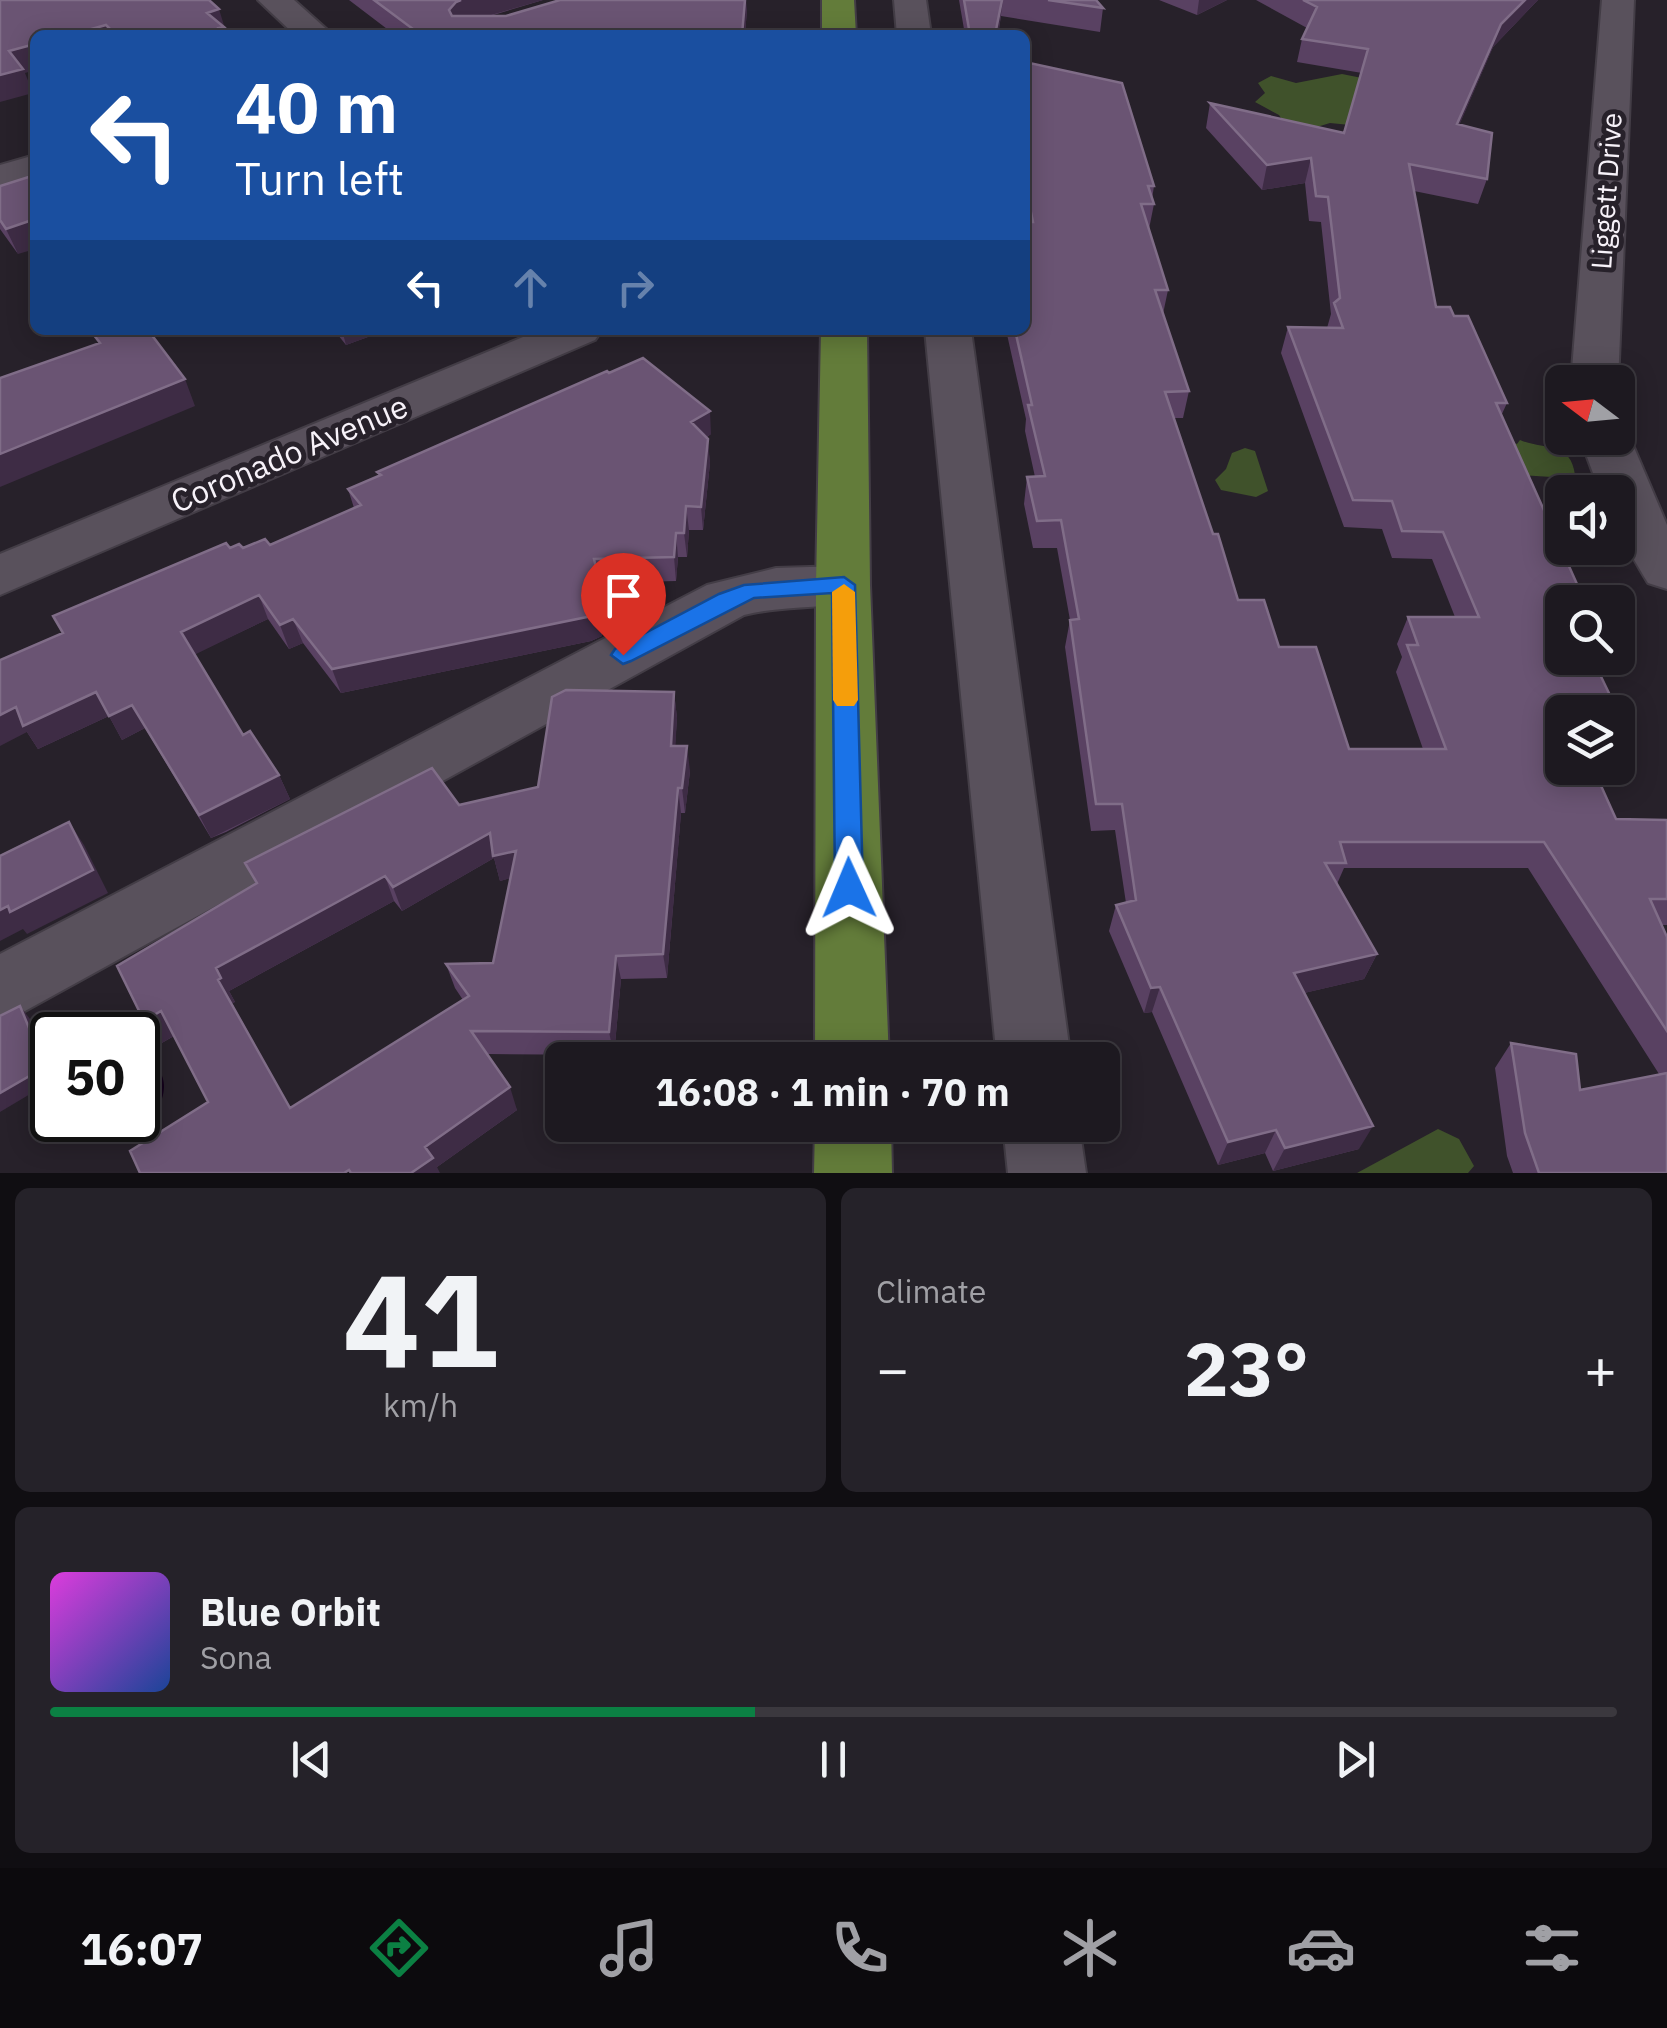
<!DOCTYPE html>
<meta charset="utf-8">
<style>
body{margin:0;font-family:"IBM Plex Sans",sans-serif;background:#252229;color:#f1f3f6;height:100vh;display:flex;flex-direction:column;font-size:38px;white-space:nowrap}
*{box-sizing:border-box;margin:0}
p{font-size:32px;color:#a0a0a5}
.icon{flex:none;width:55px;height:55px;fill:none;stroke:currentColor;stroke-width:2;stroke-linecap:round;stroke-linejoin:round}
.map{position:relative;height:1173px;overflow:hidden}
.side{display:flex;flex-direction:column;gap:15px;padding:15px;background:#100e12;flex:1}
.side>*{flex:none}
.hud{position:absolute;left:30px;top:30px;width:1000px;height:305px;border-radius:15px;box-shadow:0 5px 25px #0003,0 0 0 2px #3b383e;background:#1a4fa0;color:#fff;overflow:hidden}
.needle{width:65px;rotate:286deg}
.buttons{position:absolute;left:1545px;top:365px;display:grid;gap:20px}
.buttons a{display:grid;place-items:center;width:90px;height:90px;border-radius:15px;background:#1d1920;box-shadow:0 5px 25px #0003,0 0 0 2px #3b383e;font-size:50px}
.speed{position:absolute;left:30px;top:1012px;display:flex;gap:20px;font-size:50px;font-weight:700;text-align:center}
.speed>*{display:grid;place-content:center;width:130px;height:130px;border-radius:50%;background:#1d1920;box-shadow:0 5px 25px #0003,0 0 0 2px #3b383e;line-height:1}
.speed .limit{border:5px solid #111;border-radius:15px;background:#fff;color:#111}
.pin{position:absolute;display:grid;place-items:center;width:85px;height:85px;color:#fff;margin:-102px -42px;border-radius:50% 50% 50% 0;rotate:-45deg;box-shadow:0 0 10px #0007}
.pin .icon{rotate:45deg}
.me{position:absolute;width:110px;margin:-55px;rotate:359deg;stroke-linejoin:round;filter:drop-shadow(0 0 8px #0008)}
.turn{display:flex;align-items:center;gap:35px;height:210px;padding:0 40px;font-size:45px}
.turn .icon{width:130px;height:130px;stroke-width:2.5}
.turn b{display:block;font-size:70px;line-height:85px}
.lanes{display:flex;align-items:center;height:95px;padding:0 40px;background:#0003;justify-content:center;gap:50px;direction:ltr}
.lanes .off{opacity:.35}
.big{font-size:75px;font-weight:700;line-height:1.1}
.side .card{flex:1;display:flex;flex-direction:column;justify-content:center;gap:15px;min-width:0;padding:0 35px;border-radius:15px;background:#252229}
.side .dial{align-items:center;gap:0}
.dial b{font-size:130px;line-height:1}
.song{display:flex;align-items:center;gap:30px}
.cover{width:120px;height:120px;border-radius:15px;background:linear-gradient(135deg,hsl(300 70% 55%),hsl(220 70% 35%))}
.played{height:10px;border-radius:5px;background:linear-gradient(90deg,#0b8043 45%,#3b383e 45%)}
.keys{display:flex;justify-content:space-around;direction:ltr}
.heat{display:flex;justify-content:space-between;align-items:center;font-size:55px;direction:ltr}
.side .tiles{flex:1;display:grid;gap:15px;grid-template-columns:1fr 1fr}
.card:last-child{grid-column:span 2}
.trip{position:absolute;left:545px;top:1042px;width:575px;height:100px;border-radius:15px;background:#1d1920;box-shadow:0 5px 25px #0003,0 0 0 2px #3b383e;font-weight:700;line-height:100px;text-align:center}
.tabs{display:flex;height:160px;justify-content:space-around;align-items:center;background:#0c0a0d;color:#a0a0a5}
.tabs .icon{width:70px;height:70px}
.tabs .on{color:#0b8043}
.tabs b{font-size:45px;color:#f1f3f6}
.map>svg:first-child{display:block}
.forest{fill:#40522b}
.water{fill:#13001b}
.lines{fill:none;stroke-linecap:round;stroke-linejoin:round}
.minor-casing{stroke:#433d46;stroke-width:4}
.major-casing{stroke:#433d46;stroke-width:4}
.minor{fill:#59515c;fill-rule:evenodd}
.major{fill:#637c3a;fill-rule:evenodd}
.wall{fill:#594162;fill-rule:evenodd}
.shaded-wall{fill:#3e2c45}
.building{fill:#6a5473;stroke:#806d88;stroke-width:2.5;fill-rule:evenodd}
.route{fill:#1a73e8;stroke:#114b97;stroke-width:2.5}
.slow{fill:#f59e0b}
.labels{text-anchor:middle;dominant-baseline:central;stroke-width:10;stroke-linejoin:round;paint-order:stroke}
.far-street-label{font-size:28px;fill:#f7f2f9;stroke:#27212a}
.street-label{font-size:32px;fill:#f7f2f9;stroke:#27212a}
</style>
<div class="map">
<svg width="1667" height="1173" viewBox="0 0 1667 1173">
<rect width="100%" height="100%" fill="#27212a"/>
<!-- forest -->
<path class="forest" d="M1342,74l25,5 -3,11 -11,7 8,4 -1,25 -30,-3 -23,7 -20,-3 -8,-12 -24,-13 10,-9 -7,-10 13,-7 25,7z
M1520,440c23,10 51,1 55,35 -21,5 -41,-1 -62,1l-6,-35 10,3z
M1245,448l10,3 13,40 -12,6 -35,-7 -6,-10 11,-11 6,-16z
M1438,1129l21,10 15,27 -6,7h-111z"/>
<!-- water -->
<path class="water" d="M147,1034c1,39 33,35 7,84l-16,-2v-81z"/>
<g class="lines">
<!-- minor casing -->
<g class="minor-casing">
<path id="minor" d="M258,0h36l39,35h-38z
M894,0h32l5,35h-34z
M1602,0h32l-16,384 -47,-2z
M35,155v25l-35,10v-25z
M540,330h62l-7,10 -595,255v-41z
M925,330h46l100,730h-74z
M1618,426l12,12 37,87v64l-19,-6c-22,-37 -30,-47 -30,-91h-18l-20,-54h38z
M843,566l19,5 8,14 -8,14c-38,11 -79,6 -118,16l-719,396 -25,10v-67l707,-369 69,-17z
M1003,1125h76l7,48h-78z"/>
</g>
<!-- major casing -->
<g class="major-casing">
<path id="major" d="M822,0h32l2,35h-34z
M821,330h46l3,255 19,475h-74l1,-475z
M815,1125h76l1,48h-78z"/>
</g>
<!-- minor -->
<use href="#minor" class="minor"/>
<!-- major -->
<use href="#major" class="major"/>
</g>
<!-- wall -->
<path class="wall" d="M349,0h194l-53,16 257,-7 -2,26h-350z
M959,0h137l7,8 -3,24 -99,-16 -3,19h-33z
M1159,0h68l-30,15z
M1256,0h282l-45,47 -34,78 28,54 -9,25 -64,-13 22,116 18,9 53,87 -6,13 61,186 59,116 -3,6v-12h-56l54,107 51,1v105h-5l5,12v236h-154l-6,-17 -12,-88 16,-25 69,47 79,-16 -131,-206h-184l-7,16 40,70 -13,25 -60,14 55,156 -86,22 -8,-18 -47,12 -66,-153 -8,1 -35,-82 7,-26 10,-2 -11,-73 -24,1 -26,-184 5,-27 -13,-72h-24l-9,-44 3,-27h8l-10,-46 1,-12 -20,-89h19v-268l129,124 -2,13 2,5 -5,25 19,61 -5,24 26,77 -6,27h-9l39,116 25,66 41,47 70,102h74l-27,-77 6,-15 -5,-13 11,-27h47l-23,-58 -40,-1 -10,-29 -38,-2 -63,-174 7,-26 39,1 4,-14 -10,-92 -12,-1 -4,-38 -43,7 -56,-62 4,-25 134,30 18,-60 -65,-11 5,-23 5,-11z
M0,186l18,68 -18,-25z
M334,330h53l-41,15z
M711,434l-4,3 3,26 -7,67h-14l-2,27h-9l-2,24 -77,2 4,21 -7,1 6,31 -11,5 -250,52 -38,-50 -14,6 -21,-30 -74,35 49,81 36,40 11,24 -64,33 -15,6 -66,-110 -23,12 -13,-24 -71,33 -11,-17 36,-99 167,-85 40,-3 84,-37 -6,-19 31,-13 -2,-4z
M674,692l3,26 -2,28 15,25 -5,42h-4l-14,165 -46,1 -7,76 -127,-1 30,56 -80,57 -229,-65 -34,-66 -14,8 -16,-23 112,-137 -11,-21 214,-58 79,-18zM494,858l6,23 10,-3 -17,85 -47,1 9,24 8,12 -173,108 -58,-105 3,-1 -6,-11 165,-90 8,10z"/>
<!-- shaded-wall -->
<path class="shaded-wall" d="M461,0h82l-83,24 -7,9 -4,-23 7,-8z
M745,0h1l1,9 -2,26h-3z
M1003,0l-5,35h-3z
M1199,0h28l-30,15z
M1525,0h13l-45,47 -44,102 8,-25 44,-100z
M219,9l7,23v3h-5l-14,-22z
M106,25l4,10h-40z
M35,44v26l-10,3 8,20 -33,9v-27l9,-24z
M1311,158l-6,25 -43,7 5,-25z
M35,219v30l-17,5 -12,-25z
M342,330h45l-41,15z
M185,379l10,27 -195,81v-33z
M710,411l1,23 -18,12 -2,-24z
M708,439l2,24 -7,67 -2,-23z
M686,506l3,24 -2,27 -3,-24z
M676,533l2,24 -2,24 -2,-24z
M599,580l4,24 -9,1 -4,-24z
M259,595l9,24 -76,37 -11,-24z
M598,612l4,24 -11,5 -250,52 -9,-24z
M293,619l10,24 -14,6 -9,-24z
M96,692l13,24 -71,33 -11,-17 -27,14v-31l16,-8z
M674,692l3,26 -3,52 -3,-24z
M132,705l13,23 -23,12 -13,-24z
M687,746l3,25 -5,42 -3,-25z
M279,775l11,24 -79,39 -12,-23z
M678,788l3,25 -14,165 -4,-24z
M69,822l15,23 24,48 -81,41 -4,-5 -23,12v-31z
M490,833l26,18 6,24 -22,6 -6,-23 -92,53 -9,-24z
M385,876l9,25 -165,90 6,11 -3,1 -14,-23 -2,-12z
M1377,954l-13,25 -81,19 11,-25z
M616,956l5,23 -7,76 -5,-23z
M1160,987l-8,25 -8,1 7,-25z
M20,1006l10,13 22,55v7l-52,31v-19z
M161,1011l16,23 -17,10 -16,-23z
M510,1087l7,23 -80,57 3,6h-29l14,-26z
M1373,1126l-14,23 -86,22 12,-23z
M1276,1130l-11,23 -47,12 10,-23z"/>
<!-- building -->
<path class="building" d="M0,0h209l10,9 -12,4 17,14 -5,1 8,7h-111l-10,-10 -36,10h-35v9l-26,7 14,18 -23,6z
M374,0h87l-5,2 -7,8 3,6h54l54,-16h185l-3,35h-321z
M964,0h38l-7,35h-25z
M1048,0h48l7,8z
M1303,0h222l-24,24 -44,100 35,9 -5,46 -78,-15 27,143h14l4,9h14l39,87h-11l89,199h-23v56h30l29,60h-3v-6h-56v56h31l23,51 51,1v79h-17l17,38v94l-123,-189h-204l6,21h-21l52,91 -83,19 79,153 -88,22 -9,-18 -48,12 -68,-155 -9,1 -35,-83 20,-5 -14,-96h-26l-26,-184 9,-1 -18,-99 -24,1 -10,-44 18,-1 -17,-71h4l-17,-75h10v-108h8l-8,-39v-5h5l-5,-22v-94l97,21 32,103h-6l6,18h-13l27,86h-13l34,101 -24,1 48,142h5l20,66h26l15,47h37l33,102h97l-39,-104h11l-10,-28h71l-36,-85 -41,-1 -10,-30 -39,-1 -65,-173 55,1 -9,-25 6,-5 -12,-101 -12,-1 -5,-38 -44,7 -57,-62 134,30 24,-84 -66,-10 15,-32z
M35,175v44l-29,10 -6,-9v-34z
M90,330h58l37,49 -185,75v-76l100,-35z
M643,358l67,53 -19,11 17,17 -7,68 -15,-1 -2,27h-8l-2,24 -80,2 5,21 -9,1 8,31 -11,5 -255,52 -39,-50 -13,6 -21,-30 -78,37 62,103 7,-4 29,44 -80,40 -67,-110 -23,11 -13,-24 -73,34 -7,-19 -16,8v-55l63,-27 -10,-17 173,-73 4,5 9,-4 4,4 22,-9 5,6 91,-40 -13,-16 33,-14 -4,-3 230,-101 2,2z
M566,690l108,2 -3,54h16l-5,42h-4l-15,166 -47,2 -7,76 -138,-1 39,56 -85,60 8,11 -22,15h-60l-2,-3 -5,3h-204l-10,-22 78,-49 -47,-91 -17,10 -27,-55 140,-83 -12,-20 187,-95 27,37 79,-18 14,-90zM490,833l3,23 23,-5 -23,112 -47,1 23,32 -179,112 -72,-128 3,-2 -5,-10 169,-92 8,11z
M69,822l24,48 -83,42 -2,-6 -8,4v-54z
M20,1006l25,61 -45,26v-77z
M1511,1043l65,11 4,36 87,-17v100h-128l-14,-40z"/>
<!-- route -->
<path class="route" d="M844,577l11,8 8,303 -4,9 -10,3 -10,-3 -4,-9 -3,-295 -78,5 -123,63 -8,3 -12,-9 4,-6 104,-55 25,-9z"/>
<!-- slow -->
<path class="slow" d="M844,584l11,8 3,108 -4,6h-17l-4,-6 -1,-108z"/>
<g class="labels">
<!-- far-street labels -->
<g class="far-street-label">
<text transform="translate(1606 191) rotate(-86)">Liggett Drive</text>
</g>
<!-- street labels -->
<g class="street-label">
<text transform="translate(289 453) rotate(-23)">Coronado Avenue</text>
</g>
</g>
</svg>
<div class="buttons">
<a><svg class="needle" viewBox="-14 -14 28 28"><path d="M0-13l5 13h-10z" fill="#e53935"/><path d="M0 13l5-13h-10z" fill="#a0a0a5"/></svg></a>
<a><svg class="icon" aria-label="sound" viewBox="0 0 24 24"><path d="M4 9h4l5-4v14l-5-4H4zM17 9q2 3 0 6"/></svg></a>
<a><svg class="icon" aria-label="search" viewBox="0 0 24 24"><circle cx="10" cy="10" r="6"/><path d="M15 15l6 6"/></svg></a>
<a><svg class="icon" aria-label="layers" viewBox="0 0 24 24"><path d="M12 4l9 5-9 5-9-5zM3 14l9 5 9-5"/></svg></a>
</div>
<div class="speed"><div class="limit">50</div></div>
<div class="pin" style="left:623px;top:655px;background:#d93025"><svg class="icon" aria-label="arrive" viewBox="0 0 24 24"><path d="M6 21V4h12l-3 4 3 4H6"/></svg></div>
<svg class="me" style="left:849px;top:888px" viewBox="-20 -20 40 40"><path d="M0-17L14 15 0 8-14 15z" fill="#1a73e8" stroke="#fff" stroke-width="4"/></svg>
<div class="trip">16:08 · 1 min · 70 m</div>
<div class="hud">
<div class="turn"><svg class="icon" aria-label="left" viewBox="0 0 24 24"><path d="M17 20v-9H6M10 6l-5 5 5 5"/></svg><div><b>40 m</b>Turn left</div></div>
<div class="lanes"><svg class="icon" aria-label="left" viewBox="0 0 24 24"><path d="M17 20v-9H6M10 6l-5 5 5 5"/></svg><svg class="icon off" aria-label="ahead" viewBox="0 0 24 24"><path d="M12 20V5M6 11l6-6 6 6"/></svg><svg class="icon off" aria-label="right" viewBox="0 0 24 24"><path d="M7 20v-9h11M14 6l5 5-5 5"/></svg></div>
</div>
</div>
<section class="side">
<div class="tiles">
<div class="card dial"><b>41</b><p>km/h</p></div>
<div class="card"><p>Climate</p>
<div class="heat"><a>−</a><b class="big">23°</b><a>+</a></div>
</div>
<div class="card">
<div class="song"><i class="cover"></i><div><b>Blue Orbit</b><p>Sona</p></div></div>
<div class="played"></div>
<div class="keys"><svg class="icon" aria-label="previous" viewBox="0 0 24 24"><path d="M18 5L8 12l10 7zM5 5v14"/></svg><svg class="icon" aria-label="pause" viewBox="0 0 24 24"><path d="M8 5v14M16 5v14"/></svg><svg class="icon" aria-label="next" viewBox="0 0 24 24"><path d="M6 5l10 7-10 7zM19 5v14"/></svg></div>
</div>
</div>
</section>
<nav class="tabs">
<b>16:07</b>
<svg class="icon on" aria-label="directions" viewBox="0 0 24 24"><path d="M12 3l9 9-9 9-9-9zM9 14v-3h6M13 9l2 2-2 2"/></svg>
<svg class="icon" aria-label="music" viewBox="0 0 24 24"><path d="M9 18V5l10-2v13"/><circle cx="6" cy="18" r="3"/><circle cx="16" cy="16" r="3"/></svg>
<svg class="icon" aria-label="phone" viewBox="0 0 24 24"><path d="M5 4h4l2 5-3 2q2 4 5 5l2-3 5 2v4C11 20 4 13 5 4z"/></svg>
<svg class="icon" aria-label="climate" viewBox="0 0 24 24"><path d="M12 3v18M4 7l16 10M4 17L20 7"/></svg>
<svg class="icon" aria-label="car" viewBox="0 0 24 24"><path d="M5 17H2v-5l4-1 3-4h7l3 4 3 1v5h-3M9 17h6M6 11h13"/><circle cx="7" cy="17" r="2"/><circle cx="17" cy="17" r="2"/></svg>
<svg class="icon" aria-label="filters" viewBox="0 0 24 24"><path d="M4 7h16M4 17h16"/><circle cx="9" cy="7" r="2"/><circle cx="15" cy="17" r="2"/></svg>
</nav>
